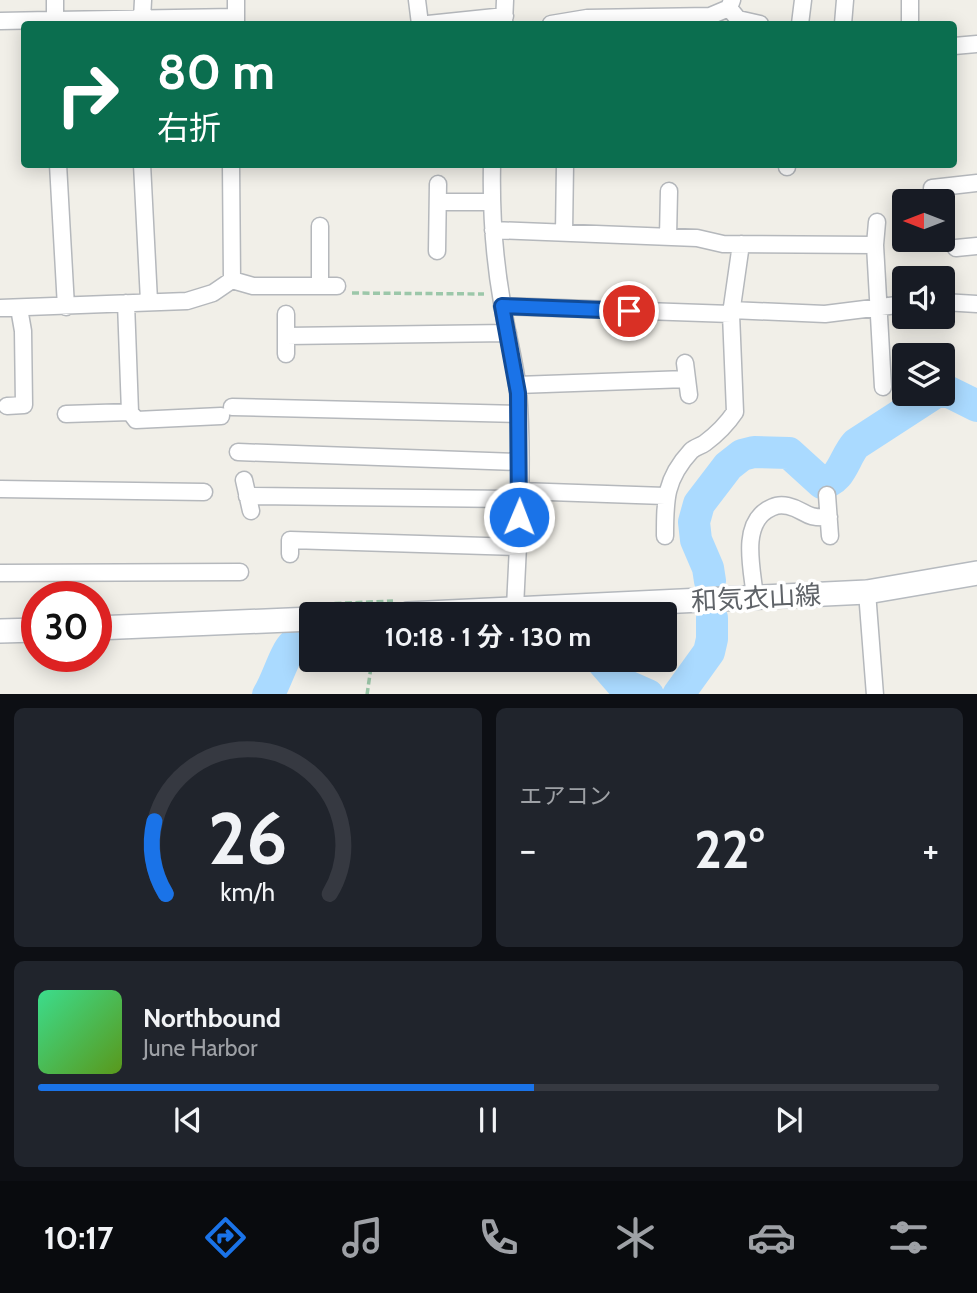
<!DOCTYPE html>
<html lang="ja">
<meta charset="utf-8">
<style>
body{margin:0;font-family:Cabin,"Noto Sans JP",sans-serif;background:#20242c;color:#f1f3f6;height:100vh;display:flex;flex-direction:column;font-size:26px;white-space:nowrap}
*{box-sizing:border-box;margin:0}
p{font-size:23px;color:#9ea1a6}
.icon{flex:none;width:38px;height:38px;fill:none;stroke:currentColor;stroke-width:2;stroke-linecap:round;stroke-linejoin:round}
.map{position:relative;height:694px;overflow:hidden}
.panel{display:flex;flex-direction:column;gap:14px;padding:14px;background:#0d0f14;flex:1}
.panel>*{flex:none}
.guide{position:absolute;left:21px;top:21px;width:936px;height:147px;border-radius:7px;box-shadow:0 4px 18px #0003;background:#0b6e4f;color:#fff;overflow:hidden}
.needle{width:46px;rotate:270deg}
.buttons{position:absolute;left:892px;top:189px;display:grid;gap:14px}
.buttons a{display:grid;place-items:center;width:63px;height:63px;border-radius:7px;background:#171b24;box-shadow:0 4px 18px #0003;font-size:35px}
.speed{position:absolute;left:21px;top:581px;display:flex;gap:14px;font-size:35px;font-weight:700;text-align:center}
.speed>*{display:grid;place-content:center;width:91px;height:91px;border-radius:50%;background:#171b24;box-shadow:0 4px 18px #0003;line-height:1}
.speed .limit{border:10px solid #d22;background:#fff;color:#111}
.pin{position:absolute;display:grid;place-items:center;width:60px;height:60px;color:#fff;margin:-30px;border:4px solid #fff;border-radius:50%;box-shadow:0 2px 7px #0007}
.me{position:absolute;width:77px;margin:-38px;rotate:1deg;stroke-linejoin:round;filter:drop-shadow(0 0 5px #0008)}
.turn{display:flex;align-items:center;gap:24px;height:147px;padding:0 21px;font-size:32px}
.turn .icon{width:91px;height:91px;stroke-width:2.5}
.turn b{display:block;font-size:49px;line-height:60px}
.big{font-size:52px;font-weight:700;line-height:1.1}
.panel .card{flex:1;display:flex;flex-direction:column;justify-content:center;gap:10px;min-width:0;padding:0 24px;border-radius:10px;background:#20242c}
.panel .dial{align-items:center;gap:0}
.dial svg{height:182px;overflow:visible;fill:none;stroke:#363941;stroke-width:7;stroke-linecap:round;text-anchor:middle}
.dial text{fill:#f1f3f6;stroke:none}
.song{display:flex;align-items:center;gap:21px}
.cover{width:84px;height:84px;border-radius:10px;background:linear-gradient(135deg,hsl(150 70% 55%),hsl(90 70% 35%))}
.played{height:7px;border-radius:4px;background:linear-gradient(90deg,#1a73e8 55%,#363941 55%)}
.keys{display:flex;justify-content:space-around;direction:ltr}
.heat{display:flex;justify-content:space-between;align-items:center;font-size:38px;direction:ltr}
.panel .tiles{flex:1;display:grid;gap:14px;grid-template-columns:1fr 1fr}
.card:last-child{grid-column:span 2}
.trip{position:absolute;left:299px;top:602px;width:378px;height:70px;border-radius:7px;background:#171b24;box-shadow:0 4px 18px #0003;font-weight:700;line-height:70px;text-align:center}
.tabs{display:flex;height:112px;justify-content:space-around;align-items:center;background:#090b0e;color:#9ea1a6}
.tabs .icon{width:49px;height:49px}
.tabs .selected{color:#1a73e8}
.tabs b{font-size:32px;color:#f1f3f6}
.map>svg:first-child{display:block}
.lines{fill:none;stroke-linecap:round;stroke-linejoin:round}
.river{stroke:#aadaff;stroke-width:32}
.street-casing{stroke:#b5b8bc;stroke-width:19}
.secondary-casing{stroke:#b6babf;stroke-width:26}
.path{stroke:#9cc7a9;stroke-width:3.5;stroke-dasharray:7 3.5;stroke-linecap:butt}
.street{stroke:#fff;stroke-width:16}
.secondary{stroke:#fff;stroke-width:23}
.route-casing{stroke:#114b97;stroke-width:18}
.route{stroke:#1a73e8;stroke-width:12}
.labels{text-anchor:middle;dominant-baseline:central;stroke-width:7;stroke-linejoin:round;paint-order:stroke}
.street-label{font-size:26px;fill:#5f6368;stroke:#fff}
</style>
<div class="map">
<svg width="977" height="695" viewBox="0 0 977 695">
<rect width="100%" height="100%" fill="#f1efe8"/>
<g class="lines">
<!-- river -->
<path class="river" d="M943,392l4,-1 30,15
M710,581l-2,-13 -12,-28 -2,-18 5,-18 29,-38 14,-11 12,-3 35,1 33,30c20,-2 22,-26 34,-39l77,-50
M601,660l20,23 27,12
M268,695c10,-16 16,-42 26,-51h18
M678,695l31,-43 3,-13v-21"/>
<!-- street casing -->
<g class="street-casing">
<path id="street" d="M55,0v20
M417,0l3,24
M910,0v24
M729,8l9,11 22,5
M142,19l1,-19
M0,21l50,-1
M50,24v-4h5l180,-3
M236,24v-24
M428,24l77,-8
M504,24l1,-24
M551,24l36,-6 123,-2 19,-8 3,-8
M800,24l3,-24
M843,24l2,-24
M954,46l23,-2
M58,164l8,143
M142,164l7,137
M492,164c-1,47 2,93 10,138 4,30 13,59 16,89 6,72 0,146 -3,218
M787,167v-3
M932,188l45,-5
M438,202h54
M877,222l-2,23 8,142
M320,226v60
M493,230l204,8 26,6 152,1
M564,233l1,-69
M668,237l1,-46
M956,248l21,-2
M437,251l1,-67
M232,280l21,6h84
M943,302l34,2
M126,303l4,109
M502,306l229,8
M0,308l187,-7 26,-8 19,-13 -1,-116
M731,310l94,4 80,-10
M286,314v40
M286,336l222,-3
M685,363l4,32
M517,385l170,-6
M7,406l17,-1 -1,-74 -4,-23
M232,407l287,7
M66,414l64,-2 6,8 85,-4
M238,452l282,10
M244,480l7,31
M0,489l204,3
M520,491l145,5
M827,495l3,41
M247,496l272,3
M665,536c0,-36 0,-57 26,-85 4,-4 10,-5 14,-8 12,-9 22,-19 30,-31l-4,-98 10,-70
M290,554v-14l228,7
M0,573l240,-1
M867,592l8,103
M755,598c-2,-26 -15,-71 12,-88 7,-4 12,-6 21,-4 18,4 16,13 41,11"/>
</g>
<!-- secondary casing -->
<g class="secondary-casing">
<path id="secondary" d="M408,614l459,-22 110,-19
M96,628l216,-9
M0,631l37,-1"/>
</g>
<!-- path -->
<path class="path" d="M352,293l132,1
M324,604l69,-3
M367,695l5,-35"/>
<!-- street -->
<use href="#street" class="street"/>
<!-- secondary -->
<use href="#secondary" class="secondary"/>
</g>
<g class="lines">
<!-- route casing -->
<g class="route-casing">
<path id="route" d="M519,517l-1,-124 -16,-87 127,5"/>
</g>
<!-- route -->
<use href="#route" class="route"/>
</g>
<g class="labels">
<!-- street labels -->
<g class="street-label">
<text transform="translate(756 598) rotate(-3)">和気衣山線</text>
</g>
</g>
</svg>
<div class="buttons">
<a><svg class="needle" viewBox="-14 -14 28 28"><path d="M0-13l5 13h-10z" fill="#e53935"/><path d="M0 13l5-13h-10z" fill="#9ea1a6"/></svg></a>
<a><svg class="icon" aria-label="sound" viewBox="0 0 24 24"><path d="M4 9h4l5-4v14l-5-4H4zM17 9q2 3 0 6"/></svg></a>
<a><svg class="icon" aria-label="layers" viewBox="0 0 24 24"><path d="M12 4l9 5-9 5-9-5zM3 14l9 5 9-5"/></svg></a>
</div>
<div class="speed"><div class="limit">30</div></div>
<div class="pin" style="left:629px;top:311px;background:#d93025"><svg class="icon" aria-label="arrive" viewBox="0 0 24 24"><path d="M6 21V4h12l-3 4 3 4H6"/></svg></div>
<svg class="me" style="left:519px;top:517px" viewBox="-20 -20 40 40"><circle r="17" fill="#1a73e8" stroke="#fff" stroke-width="3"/><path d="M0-11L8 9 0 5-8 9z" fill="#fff"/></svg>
<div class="trip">10:18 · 1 分 · 130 m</div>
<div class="guide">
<div class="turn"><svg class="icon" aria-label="right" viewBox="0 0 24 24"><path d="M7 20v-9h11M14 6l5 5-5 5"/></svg><div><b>80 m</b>右折</div></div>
</div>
</div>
<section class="panel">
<div class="tiles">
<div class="card dial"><svg viewBox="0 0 100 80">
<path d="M14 69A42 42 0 1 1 86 69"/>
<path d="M14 69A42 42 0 0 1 9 37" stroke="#1a73e8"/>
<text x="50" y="56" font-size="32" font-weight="700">26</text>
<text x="50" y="72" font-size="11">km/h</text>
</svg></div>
<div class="card"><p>エアコン</p>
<div class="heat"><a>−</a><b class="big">22°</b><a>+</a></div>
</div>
<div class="card">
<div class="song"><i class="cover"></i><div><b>Northbound</b><p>June Harbor</p></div></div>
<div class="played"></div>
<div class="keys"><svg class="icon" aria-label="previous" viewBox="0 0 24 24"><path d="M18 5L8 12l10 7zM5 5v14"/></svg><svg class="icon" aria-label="pause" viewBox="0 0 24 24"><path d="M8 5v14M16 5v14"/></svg><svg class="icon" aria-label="next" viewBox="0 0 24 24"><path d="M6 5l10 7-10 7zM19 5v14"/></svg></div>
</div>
</div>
</section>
<nav class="tabs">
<b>10:17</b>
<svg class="icon selected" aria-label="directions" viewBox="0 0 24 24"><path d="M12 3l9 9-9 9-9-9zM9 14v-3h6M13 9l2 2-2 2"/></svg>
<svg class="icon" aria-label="music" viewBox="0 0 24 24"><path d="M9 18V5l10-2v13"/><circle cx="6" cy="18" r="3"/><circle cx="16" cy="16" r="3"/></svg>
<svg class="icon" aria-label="phone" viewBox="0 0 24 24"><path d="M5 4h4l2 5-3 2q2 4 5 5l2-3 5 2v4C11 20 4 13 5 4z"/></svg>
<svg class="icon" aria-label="climate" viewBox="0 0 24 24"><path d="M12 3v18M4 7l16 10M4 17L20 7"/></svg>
<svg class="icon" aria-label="car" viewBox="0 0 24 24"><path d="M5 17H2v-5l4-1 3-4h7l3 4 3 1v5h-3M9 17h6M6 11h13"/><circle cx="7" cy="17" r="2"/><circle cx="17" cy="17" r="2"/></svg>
<svg class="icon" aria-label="filters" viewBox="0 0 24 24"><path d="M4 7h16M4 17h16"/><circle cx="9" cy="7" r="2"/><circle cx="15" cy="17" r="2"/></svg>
</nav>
